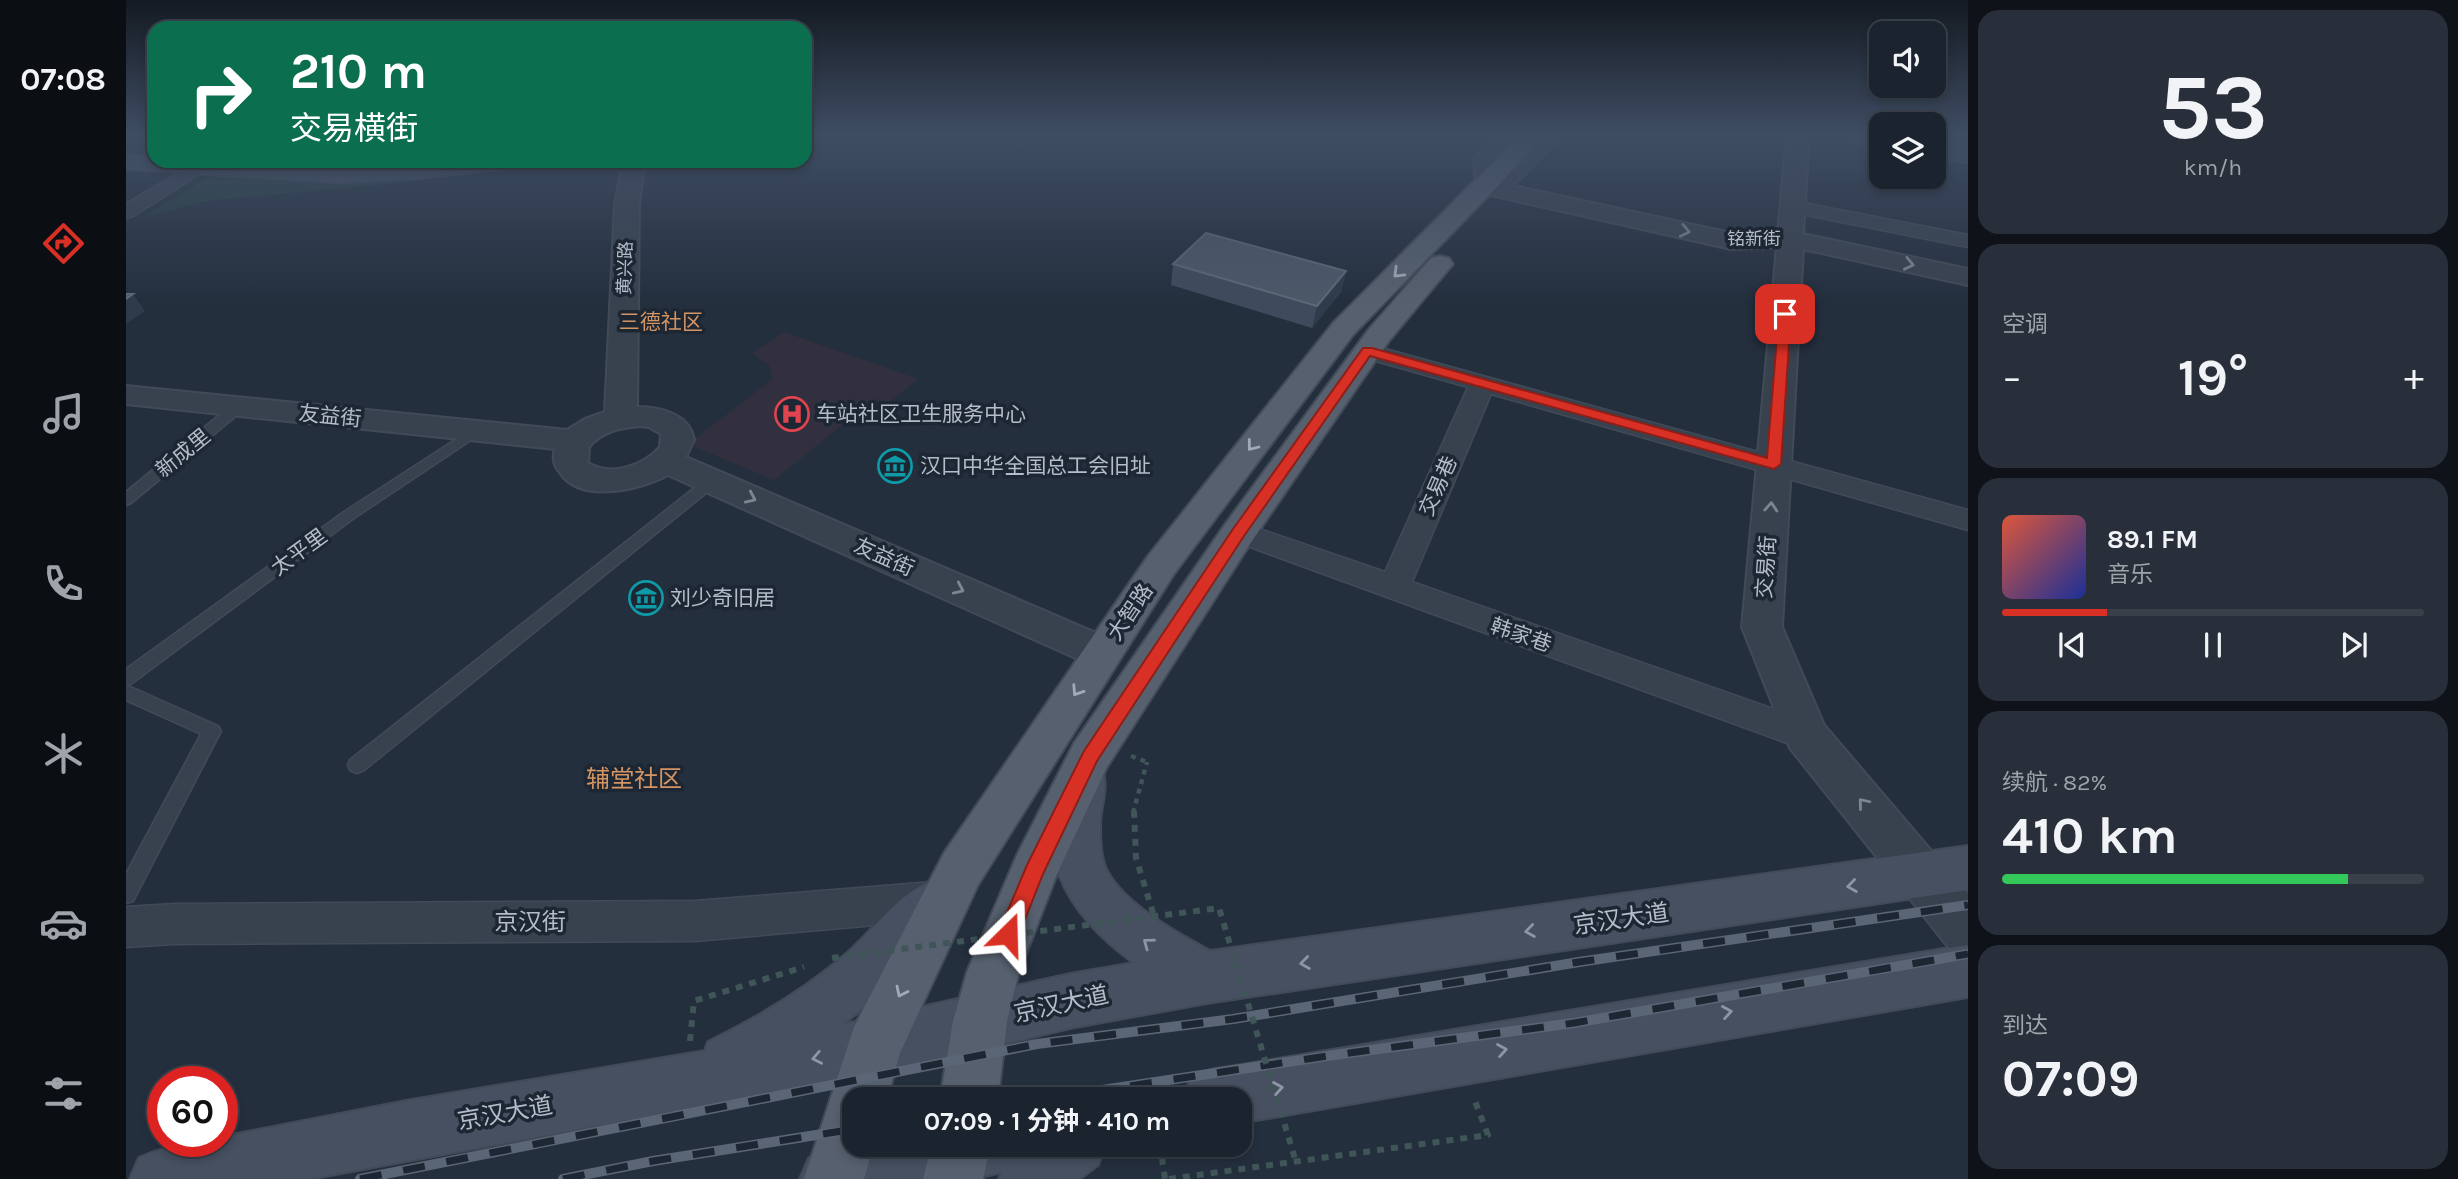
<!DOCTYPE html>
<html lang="zh">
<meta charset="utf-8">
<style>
body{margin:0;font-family:Karla,"Noto Sans SC",sans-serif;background:#282f3a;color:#f1f3f6;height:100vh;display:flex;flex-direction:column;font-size:26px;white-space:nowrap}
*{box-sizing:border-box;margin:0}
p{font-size:23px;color:#a0a4aa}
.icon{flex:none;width:38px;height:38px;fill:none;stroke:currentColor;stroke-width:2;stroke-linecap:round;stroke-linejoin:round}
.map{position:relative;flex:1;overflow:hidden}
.sheet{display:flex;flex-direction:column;gap:10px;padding:10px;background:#0f1319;width:490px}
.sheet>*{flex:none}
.hud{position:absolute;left:21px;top:21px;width:665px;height:147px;border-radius:21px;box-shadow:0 4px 10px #0003,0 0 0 2px #39404a;background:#0b6e4f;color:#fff;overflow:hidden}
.tools{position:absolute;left:1743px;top:21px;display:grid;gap:14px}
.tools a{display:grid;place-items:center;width:77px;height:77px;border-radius:14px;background:#1b232e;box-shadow:0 4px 10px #0003,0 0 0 2px #39404a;font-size:35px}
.speed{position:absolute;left:21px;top:1066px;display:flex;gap:14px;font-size:35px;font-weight:700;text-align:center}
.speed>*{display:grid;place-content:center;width:91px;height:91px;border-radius:50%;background:#1b232e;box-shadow:0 4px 10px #0003,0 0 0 2px #39404a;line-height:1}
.speed .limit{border:10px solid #d22;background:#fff;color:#111}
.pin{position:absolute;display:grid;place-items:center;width:60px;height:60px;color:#fff;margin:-30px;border-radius:14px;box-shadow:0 4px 10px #0006}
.me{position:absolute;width:77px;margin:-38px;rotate:22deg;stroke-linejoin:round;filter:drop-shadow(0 0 5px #0008)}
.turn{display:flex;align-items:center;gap:24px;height:147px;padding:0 28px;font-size:32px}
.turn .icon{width:91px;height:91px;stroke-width:2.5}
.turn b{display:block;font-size:49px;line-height:60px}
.big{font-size:52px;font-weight:700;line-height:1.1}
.sheet .widget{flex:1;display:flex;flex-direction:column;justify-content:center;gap:10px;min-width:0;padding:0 24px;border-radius:21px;background:#282f3a}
.sheet .dial{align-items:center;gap:0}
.dial b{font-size:91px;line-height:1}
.song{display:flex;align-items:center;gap:21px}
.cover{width:84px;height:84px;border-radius:10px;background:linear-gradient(135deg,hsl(10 70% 55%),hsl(230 70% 35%))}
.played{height:7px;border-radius:4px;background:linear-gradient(90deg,#d93025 25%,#39404a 25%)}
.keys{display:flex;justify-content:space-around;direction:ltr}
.heat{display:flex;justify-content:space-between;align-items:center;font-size:38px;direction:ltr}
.charge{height:10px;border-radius:5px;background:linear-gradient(90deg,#34c759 82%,#39404a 0)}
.trip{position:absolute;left:716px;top:1087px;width:410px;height:70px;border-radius:21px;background:#1b232e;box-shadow:0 4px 10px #0003,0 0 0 2px #39404a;font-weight:700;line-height:70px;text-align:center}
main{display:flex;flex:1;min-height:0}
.menu{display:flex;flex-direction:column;width:126px;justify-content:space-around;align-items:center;background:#0b0e12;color:#a0a4aa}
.menu .icon{width:49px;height:49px}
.menu .current{color:#d93025}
.menu b{font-size:32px;color:#f1f3f6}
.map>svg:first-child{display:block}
.medical{fill:#32303f}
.green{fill:#263c3f}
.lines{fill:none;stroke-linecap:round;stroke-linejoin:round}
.service-casing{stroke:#414a57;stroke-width:3}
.pedestrian-casing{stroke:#414a57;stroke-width:3}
.minor-casing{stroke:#414a57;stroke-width:3}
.tertiary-casing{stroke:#414a57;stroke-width:4}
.secondary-casing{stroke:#414a57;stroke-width:4}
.primary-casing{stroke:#414a57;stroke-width:4}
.path-far1{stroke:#3f5557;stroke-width:4.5;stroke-dasharray:5 5;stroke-linecap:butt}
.path{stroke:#3f5557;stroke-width:6;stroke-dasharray:7 7;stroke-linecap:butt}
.service{fill:#38414e;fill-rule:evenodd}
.pedestrian{fill:#38414e;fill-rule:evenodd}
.minor{fill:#38414e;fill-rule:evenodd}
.tertiary{fill:#38414e;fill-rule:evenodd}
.secondary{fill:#465061;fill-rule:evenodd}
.primary{fill:#56606e;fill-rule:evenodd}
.rail-casing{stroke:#5a6575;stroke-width:10}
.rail{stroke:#1d2633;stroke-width:7;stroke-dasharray:22;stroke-linecap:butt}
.path-bridge-far1{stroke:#3f5557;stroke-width:4.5;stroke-dasharray:5 5;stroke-linecap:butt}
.path-bridge{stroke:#3f5557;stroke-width:6;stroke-dasharray:7 7;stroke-linecap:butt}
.wall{fill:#3f4b5c}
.shaded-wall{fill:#2f3b4b}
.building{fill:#4b5868;stroke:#5c6777;stroke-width:2}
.oneway{stroke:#7c8592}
.oneway2{stroke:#a1aab7}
.oneway3{stroke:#8e96a5}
.route{fill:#d93025;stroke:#8d1f18;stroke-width:2}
.labels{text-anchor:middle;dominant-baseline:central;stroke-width:7;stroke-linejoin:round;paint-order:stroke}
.far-street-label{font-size:18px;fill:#b4bcc9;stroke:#1d2633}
.far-quarter-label{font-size:21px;fill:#d59563;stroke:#1d2633}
.poi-label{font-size:21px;fill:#b4bcc9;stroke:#1d2633;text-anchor:start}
.street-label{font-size:21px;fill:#b4bcc9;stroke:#1d2633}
.quarter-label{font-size:24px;fill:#d59563;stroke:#1d2633}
.near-street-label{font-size:24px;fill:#b4bcc9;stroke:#1d2633}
</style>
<main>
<nav class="menu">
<b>07:08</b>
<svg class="icon current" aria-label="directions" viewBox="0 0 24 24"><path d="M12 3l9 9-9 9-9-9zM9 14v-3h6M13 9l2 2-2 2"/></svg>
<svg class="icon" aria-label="music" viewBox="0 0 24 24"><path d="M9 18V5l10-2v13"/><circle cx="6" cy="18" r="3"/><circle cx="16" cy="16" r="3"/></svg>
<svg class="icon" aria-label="phone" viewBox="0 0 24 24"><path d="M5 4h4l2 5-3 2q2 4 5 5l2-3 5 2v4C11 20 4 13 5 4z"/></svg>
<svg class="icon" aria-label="climate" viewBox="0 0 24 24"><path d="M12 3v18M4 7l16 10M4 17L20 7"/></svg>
<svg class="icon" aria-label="car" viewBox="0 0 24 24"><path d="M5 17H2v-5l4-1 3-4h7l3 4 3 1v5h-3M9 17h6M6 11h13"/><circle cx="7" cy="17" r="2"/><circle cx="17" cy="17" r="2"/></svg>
<svg class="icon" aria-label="filters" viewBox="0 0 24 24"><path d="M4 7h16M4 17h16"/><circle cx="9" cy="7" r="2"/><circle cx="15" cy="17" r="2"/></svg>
</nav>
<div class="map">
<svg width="1842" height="1179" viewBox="0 0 1842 1179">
<rect width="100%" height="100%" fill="#242f3e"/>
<!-- medical -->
<path class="medical" d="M658,332l134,47 -30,24 -14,-4 -100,81 -86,-36 85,-65 -4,-14 -17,-11z"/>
<!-- green -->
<path class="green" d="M86,175l94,7 121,-2 -220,21 -64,16z"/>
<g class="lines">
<!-- service casing -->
<g class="service-casing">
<path id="service" d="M113,402l6,4 -1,3 -113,94 -5,2v-13l108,-89z
M349,427l5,1v6l-126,84 -222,165 -6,2v-16l218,-157z
M586,476l5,2 2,3 -2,3 -353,286 -7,3 -7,-3 -2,-5 2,-5 357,-282z
M0,685l92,41 3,5 -88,170 -7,2v-29l75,-140 -75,-34z"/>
</g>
<!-- pedestrian casing -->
<g class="pedestrian-casing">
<path id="pedestrian" d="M1424,136h13l-50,50h-10v-6z"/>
</g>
<!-- minor casing -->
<g class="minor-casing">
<path id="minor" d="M1717,136h38v10l-35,-6z
M1808,146l34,5v12l-34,-7z
M72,161h22l-87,55 -7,2v-14z
M1667,201l175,34v12l-182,-36 -3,-4 3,-4z
M1241,344l601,166v20l-477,-136 -79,188 407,143 5,10 -5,10 -13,5 -578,-211 -4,-7 4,-7 11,-3 146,50 83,-185 -110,-31 -3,-5 3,-5z
M807,882l14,5 6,14 -6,14 -14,5 -238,21 -521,3 -48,3v-40l48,-3 521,-3z"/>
</g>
<!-- tertiary casing -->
<g class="tertiary-casing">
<path id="tertiary" d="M1368,136h22l-20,25 4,22 231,50 47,-1 9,-96h22l-6,98 165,35v16l-165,-36 -21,378 42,98 144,169v62l-18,-7 -160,-201 -48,-121 35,-380 -46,2 -240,-54 -15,-12 -2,-23z
M497,161h22l-6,43 -2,203c23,0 53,7 57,33l-8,17 431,185 6,11 -6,11 -14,5 -14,-5 -421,-189c-26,14 -86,29 -107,-1 -7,-8 -9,-15 -6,-25l-429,-45v-18l441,44 18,-11 20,-7 10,-208zM513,426l10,1 12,7 -1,13c-17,19 -49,30 -72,16l1,-16c13,-16 31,-19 50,-21z"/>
</g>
<!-- secondary casing -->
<g class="secondary-casing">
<path id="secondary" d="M0,155l28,2v4h69l117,7 107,-7h75l-3,5 -8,2 -93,10 -78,4 -214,-13z
M958,760l16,5c10,21 1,36 0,58 0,15 0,35 7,48 18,34 70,62 103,80l758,-105v44l-761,113 -137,25 -196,47 -565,104h-179l9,-21c27,-12 54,-17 83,-17v-4l184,-36 299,-50 3,-9c49,-24 95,-51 137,-87 26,-22 54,-62 84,-73l18,6 7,17c-22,49 -71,89 -113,120l229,-51 64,-11c-68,-49 -107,-114 -66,-198z
M1842,945v52l-729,126v-24h-57l9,-20 20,-9z
M728,1144h252l-8,21 -19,14h-80l3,-7 -30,7h-172l9,-21 21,-9z"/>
</g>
<!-- primary casing -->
<g class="primary-casing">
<path id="primary" d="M1393,136h23l-46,52 -143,147 -179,239 -196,311 -78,168 -13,46h-33v45h20l-10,35h-60l50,-152 90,-174 204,-297 185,-233z
M1314,256l9,2 4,6 -64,77 -137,200 -145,226 -50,107 -38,98 -12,49 -9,78h-58l13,-78 14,-49 50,-117 57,-112 152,-220 143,-194 62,-71z
M806,1144h59l-8,35h-60z"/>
</g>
<!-- path-far1 -->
<path class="path-far1" d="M1005,756l16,6"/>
<!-- path -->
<path class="path" d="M564,1041l4,-40 110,-34
M1034,1144l5,35
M1043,1179l319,-44 -15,-39"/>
<!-- service -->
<use href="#service" class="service"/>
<!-- pedestrian -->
<use href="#pedestrian" class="pedestrian"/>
<!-- minor -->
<use href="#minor" class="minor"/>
<!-- tertiary -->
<use href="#tertiary" class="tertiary"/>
<!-- secondary -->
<use href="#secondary" class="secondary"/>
<!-- primary -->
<use href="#primary" class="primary"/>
<!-- rail casing -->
<g class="rail-casing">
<path id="rail" d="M917,1099l291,-44 240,-32 394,-69
M234,1179l677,-135 196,-25 346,-57 389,-57
M437,1179l90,-18 201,-32"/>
</g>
<!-- rail -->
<use href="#rail" class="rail"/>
<!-- path-bridge-far1 -->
<path class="path-bridge-far1" d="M1007,813l14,-51"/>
<!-- path-bridge -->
<path class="path-bridge" d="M1008,811l2,47 18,58
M706,958l387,-50 77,254"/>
</g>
<!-- wall -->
<path class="wall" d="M1047,264l173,7 -5,21 -29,36 -141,-43z"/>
<!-- shaded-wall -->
<path class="shaded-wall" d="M1220,271l-5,21 -29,36 5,-22z
M7,294l12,17 -19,13v-25z"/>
<!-- building -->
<path class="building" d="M1080,233l140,38 -29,35 -144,-42z
M0,294h7l-7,5z"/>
<!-- one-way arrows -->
<defs><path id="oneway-chevron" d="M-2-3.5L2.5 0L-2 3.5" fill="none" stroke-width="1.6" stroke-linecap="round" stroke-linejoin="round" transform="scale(1.75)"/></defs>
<g class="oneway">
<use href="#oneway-chevron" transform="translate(1559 231) rotate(12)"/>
<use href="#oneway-chevron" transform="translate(1783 264) rotate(12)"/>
<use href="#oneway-chevron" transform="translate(625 498) rotate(24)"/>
<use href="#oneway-chevron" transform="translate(1645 507) rotate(-86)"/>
<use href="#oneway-chevron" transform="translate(833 589) rotate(24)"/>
<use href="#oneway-chevron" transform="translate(1737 803) rotate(-130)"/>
</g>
<g class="oneway2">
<use href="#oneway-chevron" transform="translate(1272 273) rotate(135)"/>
<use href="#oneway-chevron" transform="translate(1126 446) rotate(128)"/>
<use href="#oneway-chevron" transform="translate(951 691) rotate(123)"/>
<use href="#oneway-chevron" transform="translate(775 992) rotate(116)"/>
</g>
<g class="oneway3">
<use href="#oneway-chevron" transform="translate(1726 886) rotate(172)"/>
<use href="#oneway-chevron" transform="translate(1404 931) rotate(172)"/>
<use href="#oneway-chevron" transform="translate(1022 943) rotate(-143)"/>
<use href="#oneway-chevron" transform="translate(1179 963) rotate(172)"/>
<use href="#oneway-chevron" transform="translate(1601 1012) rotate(-10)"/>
<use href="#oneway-chevron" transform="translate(1376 1050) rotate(-10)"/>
<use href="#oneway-chevron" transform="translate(691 1058) rotate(169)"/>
<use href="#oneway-chevron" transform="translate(1152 1088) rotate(-10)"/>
</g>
<!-- sky -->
<linearGradient id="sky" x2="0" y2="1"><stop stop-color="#141a22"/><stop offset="0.45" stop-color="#3f4d63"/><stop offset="1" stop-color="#3f4d63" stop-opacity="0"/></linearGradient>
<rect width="1842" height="301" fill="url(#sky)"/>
<!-- route -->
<path class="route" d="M1659,310l6,4 -10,150 -7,5 -404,-113 -126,180 -147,225 -54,113 -27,68 -8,3 -7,-3 -3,-8 29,-69 57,-114 149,-222 130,-181h9l395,110 12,-144z"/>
<!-- icons -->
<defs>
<g id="hospital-ring" transform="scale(1.75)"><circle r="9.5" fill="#1d2633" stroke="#e0444e" stroke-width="1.5"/><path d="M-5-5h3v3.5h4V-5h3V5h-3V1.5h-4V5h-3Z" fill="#e0444e"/></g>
<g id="museum-ring" transform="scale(1.75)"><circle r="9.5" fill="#1d2633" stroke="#0f9aa8" stroke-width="1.5"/><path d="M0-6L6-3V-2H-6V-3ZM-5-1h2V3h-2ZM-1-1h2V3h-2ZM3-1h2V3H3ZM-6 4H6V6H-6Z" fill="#0f9aa8"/></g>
</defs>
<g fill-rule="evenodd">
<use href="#hospital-ring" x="666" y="414"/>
<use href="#museum-ring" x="769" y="466"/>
<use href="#museum-ring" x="520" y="598"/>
</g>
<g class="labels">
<!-- far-street labels -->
<g class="far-street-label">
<text x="1628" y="239">铭新街</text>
<text transform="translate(499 268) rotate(-88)">黄兴路</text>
</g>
<!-- far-quarter labels -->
<g class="far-quarter-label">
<text x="535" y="322">三德社区</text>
</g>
<!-- poi labels -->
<g class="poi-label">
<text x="690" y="414">车站社区卫生服务中心</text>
<text x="794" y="466">汉口中华全国总工会旧址</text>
<text x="544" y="598">刘少奇旧居</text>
</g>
<!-- street labels -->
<g class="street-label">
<text transform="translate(204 416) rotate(6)">友益街</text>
<text transform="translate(57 453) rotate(-39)">新成里</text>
<text transform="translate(1312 486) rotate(-66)">交易巷</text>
<text transform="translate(173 552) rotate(-36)">太平里</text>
<text transform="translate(758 557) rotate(24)">友益街</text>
<text transform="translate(1640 567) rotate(-86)">交易街</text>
<text transform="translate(1004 612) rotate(-56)">大智路</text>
<text transform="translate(1395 635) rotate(19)">韩家巷</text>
</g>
<!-- quarter labels -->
<g class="quarter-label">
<text x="508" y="779">辅堂社区</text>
</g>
<!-- near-street labels -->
<g class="near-street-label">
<text transform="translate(1495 919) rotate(-8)">京汉大道</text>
<text x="404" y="922">京汉街</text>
<text transform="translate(935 1004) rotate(-12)">京汉大道</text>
<text transform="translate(379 1113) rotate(-10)">京汉大道</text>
</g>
</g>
</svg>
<div class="tools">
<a><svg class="icon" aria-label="sound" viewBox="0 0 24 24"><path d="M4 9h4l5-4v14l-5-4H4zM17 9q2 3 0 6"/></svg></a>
<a><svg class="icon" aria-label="layers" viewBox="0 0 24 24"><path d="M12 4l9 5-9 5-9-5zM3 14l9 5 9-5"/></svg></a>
</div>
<div class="speed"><div class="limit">60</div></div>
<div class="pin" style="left:1659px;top:314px;background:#d93025"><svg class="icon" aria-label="arrive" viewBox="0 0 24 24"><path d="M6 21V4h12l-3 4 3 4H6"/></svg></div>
<svg class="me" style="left:882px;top:934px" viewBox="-20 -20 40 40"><path d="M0-17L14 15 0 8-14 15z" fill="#d93025" stroke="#fff" stroke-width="4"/></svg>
<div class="trip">07:09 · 1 分钟 · 410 m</div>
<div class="hud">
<div class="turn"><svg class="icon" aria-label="right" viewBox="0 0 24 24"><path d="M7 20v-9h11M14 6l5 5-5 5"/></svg><div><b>210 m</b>交易横街</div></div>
</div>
</div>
<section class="sheet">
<div class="widget dial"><b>53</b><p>km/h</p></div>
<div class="widget"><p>空调</p>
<div class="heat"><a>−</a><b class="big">19°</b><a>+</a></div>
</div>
<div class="widget">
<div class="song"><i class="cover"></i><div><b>89.1 FM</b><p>音乐</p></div></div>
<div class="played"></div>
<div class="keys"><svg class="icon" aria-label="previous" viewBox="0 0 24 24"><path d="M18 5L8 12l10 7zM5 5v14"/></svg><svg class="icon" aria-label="pause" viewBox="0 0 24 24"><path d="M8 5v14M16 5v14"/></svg><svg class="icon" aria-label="next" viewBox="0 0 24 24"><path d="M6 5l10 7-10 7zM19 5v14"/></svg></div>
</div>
<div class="widget"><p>续航 · 82%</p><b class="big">410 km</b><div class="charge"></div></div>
<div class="widget"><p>到达</p><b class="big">07:09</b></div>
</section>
</main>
